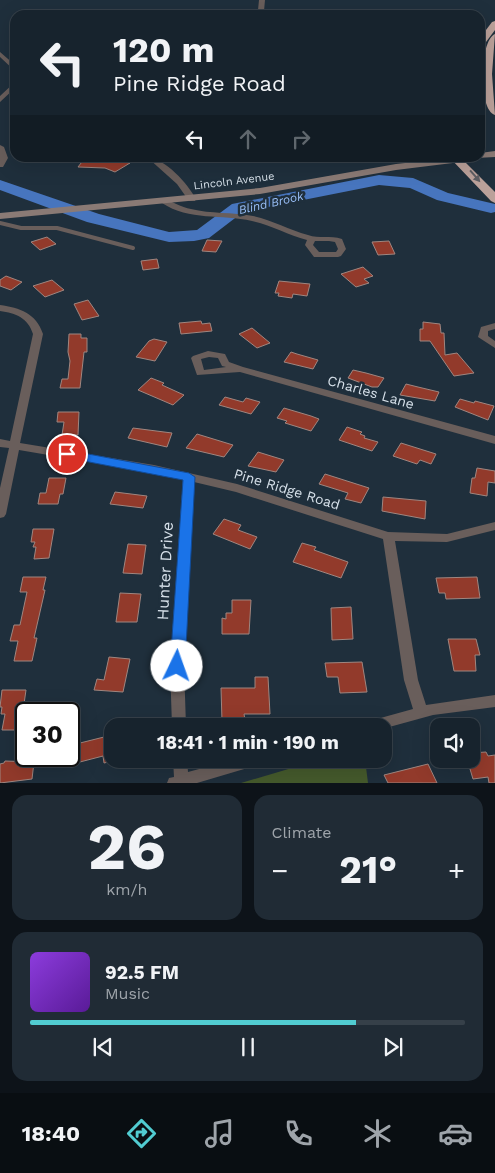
<!DOCTYPE html>
<meta charset="utf-8">
<style>
body{margin:0;font-family:"Work Sans",sans-serif;background:#202b35;color:#f1f3f6;height:100vh;display:flex;flex-direction:column;font-size:19px;white-space:nowrap}
*{box-sizing:border-box;margin:0}
p{font-size:16px;color:#9ea4aa}
.icon{flex:none;width:28px;height:28px;fill:none;stroke:currentColor;stroke-width:2;stroke-linecap:round;stroke-linejoin:round}
.map{position:relative;height:783px;overflow:hidden}
.side{display:flex;flex-direction:column;gap:12px;padding:12px;background:#0d1319;flex:1}
.side>*{flex:none}
.guide{position:absolute;left:10px;top:10px;width:475px;height:152px;border-radius:15px;box-shadow:0 5px 20px #0002,0 0 0 1px #364049;background:#17232d;color:#f1f3f6;overflow:hidden}
.controls{position:absolute;left:430px;top:718px;display:grid;gap:10px}
.controls a{display:grid;place-items:center;width:50px;height:50px;border-radius:10px;background:#17232d;box-shadow:0 5px 20px #0002,0 0 0 1px #364049;font-size:25px}
.speed{position:absolute;left:15px;top:702px;display:flex;gap:10px;font-size:25px;font-weight:700;text-align:center}
.speed>*{display:grid;place-content:center;width:65px;height:65px;border-radius:50%;background:#17232d;box-shadow:0 5px 20px #0002,0 0 0 1px #364049;line-height:1}
.speed .limit{border:2px solid #111;border-radius:8px;background:#fff;color:#111}
.pin{position:absolute;display:grid;place-items:center;width:42px;height:42px;color:#fff;margin:-21px;border:2px solid #fff;border-radius:50%;box-shadow:0 1px 5px #0007}
.me{position:absolute;width:55px;margin:-28px;rotate:3deg;stroke-linejoin:round;filter:drop-shadow(0 0 4px #0008)}
.turn{display:flex;align-items:center;gap:18px;height:105px;padding:0 20px;font-size:22px}
.turn .icon{width:65px;height:65px;stroke-width:2.5}
.turn b{display:block;font-size:35px;line-height:42px}
.lanes{display:flex;align-items:center;height:48px;padding:0 20px;background:#0003;justify-content:center;gap:25px;direction:ltr}
.lanes .off{opacity:.35}
.big{font-size:38px;font-weight:700;line-height:1.1}
.side .card{flex:1;display:flex;flex-direction:column;justify-content:center;gap:8px;min-width:0;padding:0 18px;border-radius:15px;background:#202b35}
.side .dial{align-items:center;gap:0}
.dial b{font-size:65px;line-height:1}
.song{display:flex;align-items:center;gap:15px}
.cover{width:60px;height:60px;border-radius:8px;background:linear-gradient(135deg,hsl(270 70% 55%),hsl(270 70% 35%))}
.played{height:5px;border-radius:2px;background:linear-gradient(90deg,#51ccd1 75%,#364049 75%)}
.keys{display:flex;justify-content:space-around;direction:ltr}
.heat{display:flex;justify-content:space-between;align-items:center;font-size:28px;direction:ltr}
.side .tiles{flex:1;display:grid;gap:12px;grid-template-columns:1fr 1fr}
.card:last-child{grid-column:span 2}
.trip{position:absolute;left:104px;top:718px;width:288px;height:50px;border-radius:15px;background:#17232d;box-shadow:0 5px 20px #0002,0 0 0 1px #364049;font-weight:700;line-height:50px;text-align:center}
.tab-bar{display:flex;height:80px;justify-content:space-around;align-items:center;background:#090e12;color:#9ea4aa}
.tab-bar .icon{width:35px;height:35px}
.tab-bar .current{color:#51ccd1}
.tab-bar b{font-size:22px;color:#f1f3f6}
.map>svg:first-child{display:block}
.green{fill:#455a2c}
.lines{fill:none;stroke-linecap:round;stroke-linejoin:round}
.river{fill:#4775be;fill-rule:evenodd}
.building{fill:#923a2b;stroke:#9f8680}
.lane{stroke:#695e5b;stroke-width:4}
.street{fill:#695e5b;fill-rule:evenodd}
.secondary{fill:#8a7a75;fill-rule:evenodd}
.highway{fill:#bba19a;fill-rule:evenodd}
.oneway{fill:#5d5d62}
.route{fill:#1a73e8;stroke:#114b97}
.labels{text-anchor:middle;dominant-baseline:central;stroke-width:5;stroke-linejoin:round;paint-order:stroke}
.far-street-label{font-size:11px;fill:#d7e1ea;stroke:#1f2f3c}
.far-water-label{font-size:12px;font-style:italic;fill:#9ac0f9;stroke:#1f2f3c}
.street-label{font-size:14px;fill:#d7e1ea;stroke:#1f2f3c}
.near-street-label{font-size:16px;fill:#d7e1ea;stroke:#1f2f3c}
</style>
<div class="map">
<svg width="495" height="783" viewBox="0 0 495 783">
<rect width="100%" height="100%" fill="#1f2f3c"/>
<!-- green -->
<path class="green" d="M322,759h43l3,24h-127z"/>
<g class="lines">
<!-- river -->
<path class="river" d="M379,175l34,3 35,15 47,11v8l-4,1 -54,-13 -27,-12 -31,-3 -136,27 -34,26 -15,3 -25,1 -82,-20 -87,-32v-10l99,34 70,18 28,-2 35,-26z"/>
</g>
<!-- building -->
<path class="building" d="M85,158l15,1 30,4 -15,9 -10,-4 -27,-1z
M47,237l9,7 -16,6 -9,-8z
M207,240l15,1 -6,11 -14,-1z
M389,241l6,13 -17,1 -6,-13z
M157,259l2,9 -16,2 -2,-9z
M363,267l10,9 -9,3 5,4 -13,4 -15,-13z
M6,276l16,6 -11,8 -11,-4v-6z
M52,280l12,10 -19,7 -12,-11z
M279,281l31,3 -3,12 -14,-2 -1,4 -14,-2 1,-3h-4z
M88,300l11,16 -17,4 -8,-16z
M201,321l1,3 8,-1 2,8 -31,3 -2,-11z
M423,322l17,2 1,9h3l1,22 12,-2 17,20 -20,3 -24,-35h-10v-12h3z
M252,328l18,15 -13,5 -18,-14z
M69,334h12v4h6v14h-3l-4,36h-20l2,-9h6l2,-18 -2,-9z
M154,339l13,3 -12,19 -19,-4 13,-16z
M291,352l6,2 21,6 -5,9 -29,-7z
M353,370l13,3 18,5 -6,9h-6l-24,-9z
M151,378l13,5 -2,2 22,10 -11,10 -35,-15z
M406,384l12,3 21,5 -4,9 -35,-6z
M225,397l18,5 3,-4 14,4 -9,12 -32,-9z
M460,399l14,4 1,-2 19,5 -6,14 -33,-13z
M284,408l27,8 8,3 -8,12 -26,-8 2,-2 -10,-3z
M58,412h21l-1,23h-16l2,-13h-7z
M347,427l15,5 -2,2 5,2 -1,2 14,4 -6,9 -33,-11z
M133,428l39,5 -5,14 -39,-9z
M197,434l36,11 -9,12 -38,-9z
M401,443l35,11 -5,10 -11,-4 -3,4 -24,-8z
M258,452l26,8 -8,12 -28,-6z
M477,468l18,3v12l-7,-1 -1,14 -17,-3 2,-15h3z
M325,474l44,14 -8,15 -16,-4 3,-6 -29,-9z
M49,478h17l-3,16h-3l-2,10h-20l2,-11h6z
M115,492l32,4 -4,12 -33,-4z
M383,497l43,4 -1,18 -43,-8z
M224,519l17,6 -3,5 19,7 -7,12 -37,-15z
M33,529h21l-5,29 -15,1 2,-12h-3l2,-5h-4z
M302,543l14,4 -2,3 34,12 -7,16 -48,-16z
M128,544l18,1 -4,29 -19,-1z
M23,577h23l-3,13h2l-11,48h3l-5,23h-18l4,-20h-8l4,-16h6l7,-33h-7z
M477,577l3,21 -34,1 -1,-6h-6l-3,-15z
M120,593l21,1 -4,28h-21z
M232,600h19l-2,34h-27v-16l4,1v-6h6z
M351,607l2,32 -21,1 -1,-32z
M448,639h28l4,16h-5l1,16h-22z
M109,657l21,2 -7,33 -29,-2 3,-11 7,1z
M362,662l5,30 -27,1 -2,-16h-11l-2,-14z
M255,677h13l2,37h-26l1,6 -23,1 -1,-33h34z
M2,690h24l-2,14h3l-1,26h-24l3,-16h-4l1,-7h-2z
M112,735v26l-8,2 -1,-7 -27,7 -4,-18z
M486,752l2,4 7,-1v28h-6l-1,-6 -15,2 -6,-20h4v-6z
M5,761l29,1 -2,17 -32,4v-19l4,-1z
M428,764l9,19h-49l-4,-8z"/>
<g class="lines">
<!-- lane -->
<path class="lane" d="M0,223l21,5h36l76,20"/>
<!-- street -->
<path class="street" d="M259,0h6l-1,11 -5,4h-6l5,-5z
M0,52l15,13v6l-15,-14z
M15,82v6l-15,14v-6z
M0,145l4,2 4,11 -5,9h-3z
M148,158c17,0 40,26 48,41l-1,2h-6l-12,-17z
M162,199c7,0 20,9 29,10 20,5 41,3 62,7 19,4 36,14 55,19 11,4 22,0 34,4l4,10 -5,7 -3,1h-24l-9,-12 2,-5c-19,-5 -36,-15 -55,-19 -30,-7 -63,0 -90,-18zM315,241h14l6,1 3,7 -2,3h-17l-6,-7z
M0,305c20,3 36,8 43,29l-23,109 134,22 83,19 151,48 59,2 48,-12v8l-48,12 -52,-1 23,139 8,25 69,-10v12l-62,8 -51,14v-3h-18l2,-4 47,-13 -9,-29 -21,-141 -147,-47 -42,-10 -10,184 2,60h-14l-2,-60 13,-187 -29,-6 -135,-23 -13,64 -2,3 -4,1v-30l9,-40 -9,-1v-8l10,2 23,-107c-5,-16 -17,-21 -33,-23z
M495,323v6l-7,2v5l7,5v7l-17,-11 3,-10z
M208,351l17,3 4,8 14,5 252,69v8l-255,-72 -43,3 -6,-17 2,-2zM209,357l9,1 4,8 4,1 -22,3 -3,-11z
M173,759h14l1,13 48,-13h29l-2,5 -5,1 -61,18h-30l2,-5 5,-1z"/>
<!-- secondary -->
<path class="secondary" d="M495,151v6l-19,1h4v-5z
M451,158h23l-5,3 -73,9 -136,24 -260,25v-6l260,-25 136,-24z"/>
<!-- highway -->
<path class="highway" d="M495,21v9l-12,16 -3,1v-9l12,-16z
M495,34l-3,40 3,41c-17,-5 -16,-74 0,-81z
M450,158h11l34,34v11l-4,-2z"/>
</g>
<!-- one-way arrows -->
<defs><path id="oneway-solid" d="M-6-.8H1V-3.2L6.5 0L1 3.2V.8H-6Z" transform="scale(1.25)"/></defs>
<use class="oneway" href="#oneway-solid" transform="translate(475 176) rotate(49)"/>
<!-- route -->
<path class="route" d="M67,450l122,23 6,4 -10,189 -2,5 -6,1 -5,-1 -2,-5 13,-186 -120,-23 -2,-3 2,-2z"/>
<g class="labels">
<!-- far-street labels -->
<g class="far-street-label">
<text transform="translate(234 181) rotate(-7)">Lincoln Avenue</text>
</g>
<!-- far-water labels -->
<g class="far-water-label">
<text transform="translate(271 203) rotate(-13)">Blind Brook</text>
</g>
<!-- street labels -->
<g class="street-label">
<text transform="translate(371 392) rotate(16)">Charles Lane</text>
<text transform="translate(287 489) rotate(17)">Pine Ridge Road</text>
</g>
<!-- near-street labels -->
<g class="near-street-label">
<text transform="translate(165 571) rotate(-87)">Hunter Drive</text>
</g>
</g>
</svg>
<div class="controls">
<a><svg class="icon" aria-label="sound" viewBox="0 0 24 24"><path d="M4 9h4l5-4v14l-5-4H4zM17 9q2 3 0 6"/></svg></a>
</div>
<div class="speed"><div class="limit">30</div></div>
<div class="pin" style="left:67px;top:454px;background:#d93025"><svg class="icon" aria-label="arrive" viewBox="0 0 24 24"><path d="M6 21V4h12l-3 4 3 4H6"/></svg></div>
<svg class="me" style="left:177px;top:666px" viewBox="-20 -20 40 40"><circle r="19" fill="#fff"/><path d="M0-13L10 11 0 6-10 11z" fill="#1a73e8"/></svg>
<div class="trip">18:41 · 1 min · 190 m</div>
<div class="guide">
<div class="turn"><svg class="icon" aria-label="left" viewBox="0 0 24 24"><path d="M17 20v-9H6M10 6l-5 5 5 5"/></svg><div><b>120 m</b>Pine Ridge Road</div></div>
<div class="lanes"><svg class="icon" aria-label="left" viewBox="0 0 24 24"><path d="M17 20v-9H6M10 6l-5 5 5 5"/></svg><svg class="icon off" aria-label="ahead" viewBox="0 0 24 24"><path d="M12 20V5M6 11l6-6 6 6"/></svg><svg class="icon off" aria-label="right" viewBox="0 0 24 24"><path d="M7 20v-9h11M14 6l5 5-5 5"/></svg></div>
</div>
</div>
<section class="side">
<div class="tiles">
<div class="card dial"><b>26</b><p>km/h</p></div>
<div class="card"><p>Climate</p>
<div class="heat"><a>−</a><b class="big">21°</b><a>+</a></div>
</div>
<div class="card">
<div class="song"><i class="cover"></i><div><b>92.5 FM</b><p>Music</p></div></div>
<div class="played"></div>
<div class="keys"><svg class="icon" aria-label="previous" viewBox="0 0 24 24"><path d="M18 5L8 12l10 7zM5 5v14"/></svg><svg class="icon" aria-label="pause" viewBox="0 0 24 24"><path d="M8 5v14M16 5v14"/></svg><svg class="icon" aria-label="next" viewBox="0 0 24 24"><path d="M6 5l10 7-10 7zM19 5v14"/></svg></div>
</div>
</div>
</section>
<nav class="tab-bar">
<b>18:40</b>
<svg class="icon current" aria-label="directions" viewBox="0 0 24 24"><path d="M12 3l9 9-9 9-9-9zM9 14v-3h6M13 9l2 2-2 2"/></svg>
<svg class="icon" aria-label="music" viewBox="0 0 24 24"><path d="M9 18V5l10-2v13"/><circle cx="6" cy="18" r="3"/><circle cx="16" cy="16" r="3"/></svg>
<svg class="icon" aria-label="phone" viewBox="0 0 24 24"><path d="M5 4h4l2 5-3 2q2 4 5 5l2-3 5 2v4C11 20 4 13 5 4z"/></svg>
<svg class="icon" aria-label="climate" viewBox="0 0 24 24"><path d="M12 3v18M4 7l16 10M4 17L20 7"/></svg>
<svg class="icon" aria-label="car" viewBox="0 0 24 24"><path d="M5 17H2v-5l4-1 3-4h7l3 4 3 1v5h-3M9 17h6M6 11h13"/><circle cx="7" cy="17" r="2"/><circle cx="17" cy="17" r="2"/></svg>
</nav>
